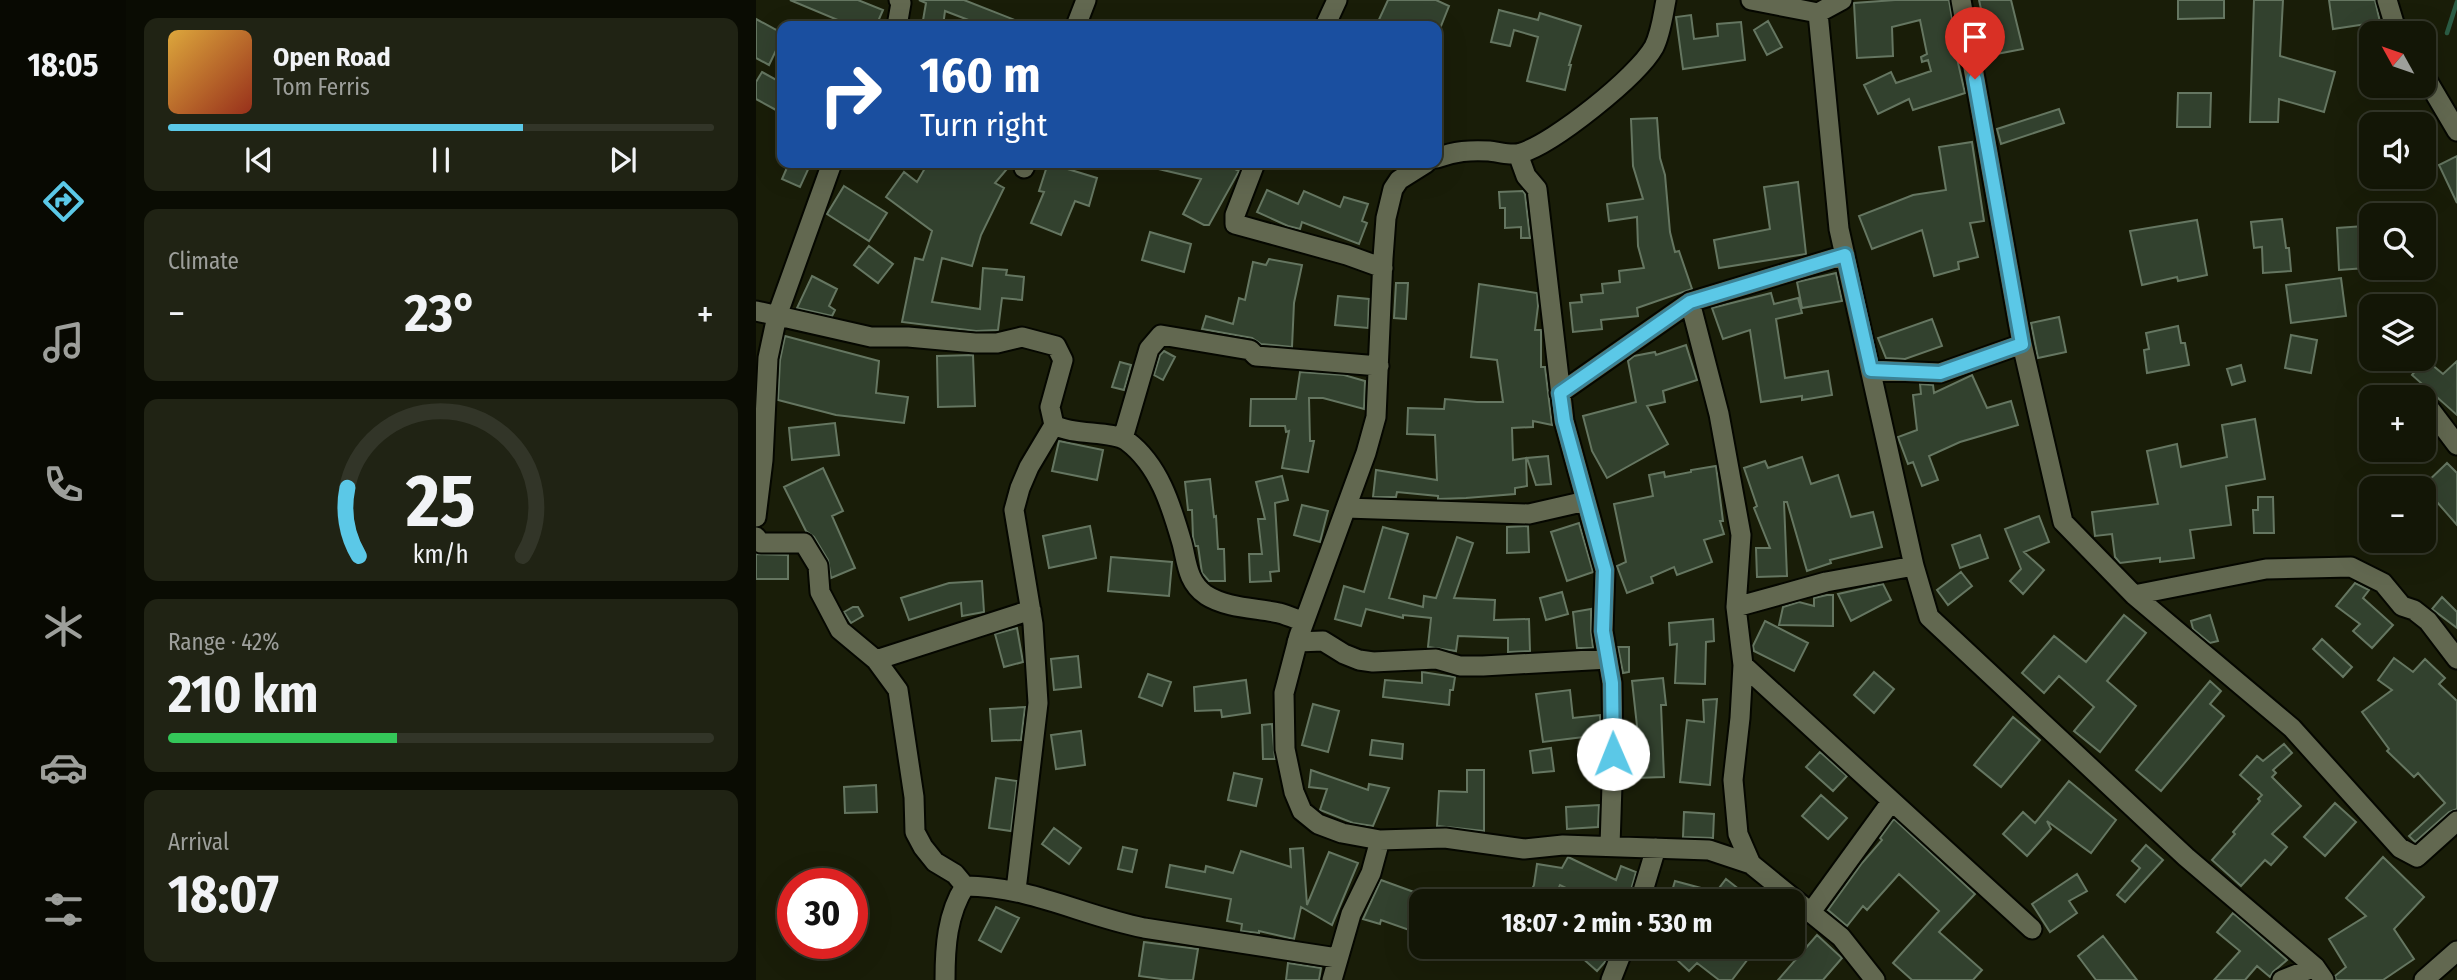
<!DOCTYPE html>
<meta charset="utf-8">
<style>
body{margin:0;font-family:"Fira Sans Condensed",sans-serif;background:#202314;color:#f1f3f6;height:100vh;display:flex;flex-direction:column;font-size:26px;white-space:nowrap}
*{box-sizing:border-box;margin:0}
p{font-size:23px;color:#9d9f9b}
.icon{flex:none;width:38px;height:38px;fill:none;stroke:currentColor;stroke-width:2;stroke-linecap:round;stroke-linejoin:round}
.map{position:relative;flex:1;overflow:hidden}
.sheet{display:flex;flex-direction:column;gap:18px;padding:18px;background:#0a0c03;width:630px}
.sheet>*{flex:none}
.top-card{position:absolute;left:21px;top:21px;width:665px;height:147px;border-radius:14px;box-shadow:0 7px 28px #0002,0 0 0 2px #323528;background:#1a4fa0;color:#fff;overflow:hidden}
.needle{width:46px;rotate:310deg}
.buttons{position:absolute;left:1603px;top:21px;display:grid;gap:14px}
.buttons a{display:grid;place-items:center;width:77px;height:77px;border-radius:14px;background:#131606;box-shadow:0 7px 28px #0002,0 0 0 2px #323528;font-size:35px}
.speed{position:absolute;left:21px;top:868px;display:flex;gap:14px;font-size:35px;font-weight:700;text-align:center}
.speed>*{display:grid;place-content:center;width:91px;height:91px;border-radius:50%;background:#131606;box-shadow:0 7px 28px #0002,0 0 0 2px #323528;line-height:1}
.speed .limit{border:10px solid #d22;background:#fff;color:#111}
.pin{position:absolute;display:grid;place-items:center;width:60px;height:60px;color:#fff;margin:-72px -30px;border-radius:50% 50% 50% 0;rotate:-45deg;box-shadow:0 0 7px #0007}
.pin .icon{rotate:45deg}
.me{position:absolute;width:77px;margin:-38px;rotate:359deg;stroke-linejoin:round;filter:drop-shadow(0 0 5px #0008)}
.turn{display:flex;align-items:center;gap:24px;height:147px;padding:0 28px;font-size:32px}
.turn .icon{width:91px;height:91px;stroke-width:2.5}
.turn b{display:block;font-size:49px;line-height:60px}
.big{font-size:52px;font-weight:700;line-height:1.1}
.sheet .tile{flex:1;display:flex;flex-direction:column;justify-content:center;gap:10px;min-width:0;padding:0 24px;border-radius:14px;background:#202314}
.sheet .dial{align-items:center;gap:0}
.dial svg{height:182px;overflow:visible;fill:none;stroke:#323528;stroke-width:7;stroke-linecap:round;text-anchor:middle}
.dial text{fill:#f1f3f6;stroke:none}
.song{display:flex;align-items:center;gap:21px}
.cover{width:84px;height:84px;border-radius:10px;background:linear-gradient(135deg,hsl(40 70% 55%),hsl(10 70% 35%))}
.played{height:7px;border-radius:4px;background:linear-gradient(90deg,#5bc8e7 65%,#323528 65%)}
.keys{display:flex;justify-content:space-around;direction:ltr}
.heat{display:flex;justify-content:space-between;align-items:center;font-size:38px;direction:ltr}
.charge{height:10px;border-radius:5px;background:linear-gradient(90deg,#34c759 42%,#323528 0)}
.trip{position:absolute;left:653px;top:889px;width:396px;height:70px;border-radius:14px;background:#131606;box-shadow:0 7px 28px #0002,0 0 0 2px #323528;font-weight:700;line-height:70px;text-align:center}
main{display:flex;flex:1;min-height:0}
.tabs{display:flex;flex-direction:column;width:126px;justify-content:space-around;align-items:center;background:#080902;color:#9d9f9b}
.tabs .icon{width:49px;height:49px}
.tabs .selected{color:#5bc8e7}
.tabs b{font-size:32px;color:#f1f3f6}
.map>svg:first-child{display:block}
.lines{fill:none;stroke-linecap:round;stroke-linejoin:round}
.stream{stroke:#2b5c44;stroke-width:4.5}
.building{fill:#32412e;stroke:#657661;stroke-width:2}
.street-casing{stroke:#050700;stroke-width:23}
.street{stroke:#626850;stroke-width:19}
.route-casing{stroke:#3b8296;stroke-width:18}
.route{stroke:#5bc8e7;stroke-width:12}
</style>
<main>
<nav class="tabs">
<b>18:05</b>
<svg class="icon selected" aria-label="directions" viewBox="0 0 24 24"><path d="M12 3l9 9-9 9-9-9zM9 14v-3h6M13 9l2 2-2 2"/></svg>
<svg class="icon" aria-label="music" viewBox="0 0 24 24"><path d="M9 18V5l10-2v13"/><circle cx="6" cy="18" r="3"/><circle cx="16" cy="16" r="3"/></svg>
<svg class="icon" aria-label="phone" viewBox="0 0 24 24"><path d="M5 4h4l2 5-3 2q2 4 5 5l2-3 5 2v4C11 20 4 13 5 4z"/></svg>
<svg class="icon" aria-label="climate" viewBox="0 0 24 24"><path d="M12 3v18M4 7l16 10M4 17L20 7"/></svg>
<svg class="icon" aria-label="car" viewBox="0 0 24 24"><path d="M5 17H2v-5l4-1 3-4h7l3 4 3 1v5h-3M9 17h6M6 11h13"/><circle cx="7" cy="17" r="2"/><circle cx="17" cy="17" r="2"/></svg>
<svg class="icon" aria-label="filters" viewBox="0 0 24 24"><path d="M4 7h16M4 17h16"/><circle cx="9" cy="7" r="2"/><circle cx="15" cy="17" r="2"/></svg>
</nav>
<section class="sheet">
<div class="tile">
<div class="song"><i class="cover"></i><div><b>Open Road</b><p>Tom Ferris</p></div></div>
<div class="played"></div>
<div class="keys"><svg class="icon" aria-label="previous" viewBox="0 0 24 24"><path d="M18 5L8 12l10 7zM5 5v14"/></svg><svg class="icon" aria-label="pause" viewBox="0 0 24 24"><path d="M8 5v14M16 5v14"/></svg><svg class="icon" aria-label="next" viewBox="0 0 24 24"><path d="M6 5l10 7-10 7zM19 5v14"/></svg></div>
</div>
<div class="tile"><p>Climate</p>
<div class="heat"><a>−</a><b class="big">23°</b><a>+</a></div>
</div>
<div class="tile dial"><svg viewBox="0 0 100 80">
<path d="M14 69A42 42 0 1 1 86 69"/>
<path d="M14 69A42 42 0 0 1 9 39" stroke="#5bc8e7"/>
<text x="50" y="56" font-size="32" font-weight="700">25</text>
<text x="50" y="72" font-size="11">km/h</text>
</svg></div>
<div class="tile"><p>Range · 42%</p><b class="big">210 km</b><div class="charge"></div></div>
<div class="tile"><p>Arrival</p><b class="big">18:07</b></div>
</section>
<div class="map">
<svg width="1701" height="980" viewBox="0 0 1701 980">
<rect width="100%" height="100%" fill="#191d08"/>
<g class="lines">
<!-- stream -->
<path class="stream" d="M1691,33l10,-31"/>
</g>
<!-- building -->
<path class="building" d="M34,0h68l25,10 -7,16h-24z
M163,0h45l66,26h-46l-39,-15 -2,15h-21l4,-23z
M632,0h48l13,6 -8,20h-65z
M1139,0h54l9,54h-2l9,39 -52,17 -4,-11 -31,15 -14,-29 27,-13 5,11 35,-12 -3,-11 -6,2 -1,-5 6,-3 -7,-34 -28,7 1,29 -36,2 -3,-55z
M1223,0h32l12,49 -32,6z
M1422,0h46v18l-46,1z
M1498,0h29l-3,56 55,16 -11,40 -45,-13 -1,23h-28z
M1573,0h46l5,22 -47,7z
M743,10l39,10 2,-7 41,13 -12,39h2l-6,25 -38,-9 11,-44 -24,-7 -4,16 -19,-4z
M935,15l3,24 24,-3 -1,-12 24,-2 4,38 -62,9 -7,-52z
M0,19l26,14v5l-13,27 -13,-7z
M1012,21l14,26 -15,8 -13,-25z
M6,72l20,11v15l-6,12 -20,-11v-17z
M1422,93h33l-1,34h-33z
M1303,109l5,14 -63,21 -4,-15z
M901,118l3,40 5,17 5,57 5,20 4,-1 13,38 -55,19 1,8 -37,4 1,9 -29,3 -3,-29 12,-1 -1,-7 22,-2 -1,-9 18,-2 -1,-11 25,-3 -6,-22 -1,-29 -28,4 -2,-17 36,-5 -10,-33 -2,-47z
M1216,142l12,79 -14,2 8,34 -20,5 1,7 -25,7 -12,-46 -50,19 -13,-33 54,-21 33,-5 -7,-43z
M1701,156v47l-18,-38z
M33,163h22l-11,24 -18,-8z
M172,163h84l-17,20 9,5 -23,47 -9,31 -30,-8 -10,44 48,7 3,-41 24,2 -1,5 18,2 -2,23 -20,-2 -4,32 -22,1 -74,-9 13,-64 8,2 9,-29 -46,-34 18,-25 13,10z
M292,163l49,15 -8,28 -14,-5 -14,34 -30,-12 13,-31 -5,-1z
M399,163h68l16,8 -30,54h-5l-21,-11 18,-35 -47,-11z
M1042,182l8,72 -87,14 -5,-28 56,-11 -6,-42z
M88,186l43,27 -18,28 -42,-27z
M511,190l31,14 6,-13 36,16 4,-10 24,7 -6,17 5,2 -8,21 -57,-22 -2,7 -12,-3 -31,-14z
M767,191l2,3 5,44h-9v-11l-16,1v-20h-5l-1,-16z
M1526,219l4,29h3l2,23 -28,2 -1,-26 -8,1 -3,-26z
M1441,220l10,55 -29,6 -1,-4 -35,8 -12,-54z
M1608,226l2,42 -27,2 -2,-42z
M394,232l41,12 -7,28 -42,-12z
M113,246l24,18 -15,19 -24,-18z
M513,259l33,6 -8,38 -2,44 -31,-3 -9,-6 -50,-9 4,-13 27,8 6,-26 6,2 8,-38 13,3z
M1080,273l6,28 -40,7 -5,-26z
M56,276l25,13 -8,17 6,4 -3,6 -35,-8z
M1585,278l5,38 -55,7 -5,-38z
M640,283h12l-2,36 -12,-1z
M723,284l58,9 1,13 -3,24h6v37h4l7,58 -19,-4v6l-21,1 1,32 13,-2 1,28 -12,2v6l-49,4 -28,1v-3l-41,-4 -1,5h-23l3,-27 61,10 -2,-45 -28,-1 1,-26 36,1 1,-10 32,3h26l-6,-42 -26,-3z
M1015,293l3,11 24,-6 4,15 -26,6 9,59 43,-7 4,24 -30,5v-4l-41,6 -11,-72 -27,9 -11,-31z
M582,296l31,3 -1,29 -33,-3z
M1303,317l7,35 -28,6 -7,-35z
M1176,319l10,27 -37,13 -19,-1 -8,-20z
M1422,326l3,17h4l4,22 -42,8 -3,-23 5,-1 -3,-16z
M1535,335l26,5 -6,33 -26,-5z
M29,336l94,25 -3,32 32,4 -4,26 -68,-8 -58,-15 2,-40z
M930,345l11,35 -34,11 2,11 -18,4 21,38 -61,34 -15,-27 -9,-35 53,-14 -8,-41 6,-5 21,-4 1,3z
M408,351l11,6 -12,23 -9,-5 6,-20z
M217,355l2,51 -37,1 -1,-51z
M1669,359l18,15 14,-13v54l-45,-40z
M364,362l11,3 -7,25 -12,-3z
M1485,365l4,16 -13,4 -5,-16z
M544,372l44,3 21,6 -1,28 -41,-11h-14l1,43h4l-6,31 -26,-4 7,-37 -3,1 -1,-6h-35l1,-27h45z
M1216,375l15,33 24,-7 7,24 -58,17 -31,14 9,24 -16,6 -9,-24 -5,2 -10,-27 19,-7 -4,-35 8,-1 -1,-10 13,1 1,8z
M1499,419l10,60 -39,7 5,39 -41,5 4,28 -34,4v-4l-40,5 -5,-6 -3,-23 -17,2 -3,-24 66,-8 -11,-53 30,-7 4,23 46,-10 -5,-32z
M79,423l4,32 -47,5 -3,-32z
M303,441l44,9 -6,30 -45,-9z
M792,456l3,28 -15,1 -9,-27z
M1046,457l9,27 27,-9 13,42 22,-5 9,35 -52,13 1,3 -24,8 -20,-69h-3l3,74 -30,1 -1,-29h14l-16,-40 3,-2 -13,-38 21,-7 3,7z
M1691,463l10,10v52l-34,-39z
M960,466l7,55h-3l4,13 -20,6 8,22 -35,13 -3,-8 -23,10 2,6 -26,10 -10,-27 9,-4 -12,-58 39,-8 -4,-21 15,-3 1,5 26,-5v-2z
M67,468l20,43 -11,5 23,52 -24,10 -3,-18 -14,-23 -8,-6 -22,-44z
M526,476l6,24 -13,3 4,68 -9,1 1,9 -21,1 -1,-28h13l-4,-35h7l-9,-37z
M454,479l4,38 2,-1 2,33h6l1,32h-16l-7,-8 -4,-27h-3l-2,-9 -1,-27h-4l-3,-28z
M1502,497h15l1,36h-20l-1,-23h5z
M546,505l26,6 -8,31 -26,-7z
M1283,516l10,26 -25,10 20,18 -21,24 -13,-13 11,-12 -16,-40z
M823,523l14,49 -26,9 -16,-49z
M334,526l6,32 -47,10 -6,-32z
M772,526l1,26 -22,1v-26z
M627,527l25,7 -19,64 34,9 1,-11 12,2 21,-61 16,6 -19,55 41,2 -1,20 35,-1 1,32 -22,1v-14l-50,-2 -2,15 -28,-4 3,-29 -28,-3v3l-37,-9 -5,17 -26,-7 9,-33 20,6z
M1224,535l8,23 -28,10 -8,-23z
M0,554l32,1v24h-32z
M355,557l61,5 -3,34 -61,-5z
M1205,572l11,14 -24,19 -11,-15z
M226,581l2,31 -22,4 -1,-13 -52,17 -8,-22 48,-15z
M1599,583l14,7 -6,8 30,27 -21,23 -19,-17 7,-7 -24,-18z
M1127,584l8,16 -40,21 -13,-27z
M806,592l6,22 -22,6 -6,-22z
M1071,595h6v31l-54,-1 4,-18 16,-5 15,4v-8z
M1686,597l15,15v16l-25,-19z
M97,607h5l5,9 -12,7 -7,-11z
M835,609v22l2,17h-16l-4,-36z
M1368,615l22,18 -39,48 29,25 -36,46 -26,-21 20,-24 -35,-31 -15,17 -22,-20 32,-37 32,26z
M1454,615l8,26 -8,2 -17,-14 -2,-8z
M957,619l1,22 -8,1 -1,42 -30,-1 2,-39 -7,1 -1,-22z
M1009,621l43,22 -14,28 -40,-20 -1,-5z
M261,628l6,34 -19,5 -9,-33z
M1566,639l30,28 -9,10 -30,-28z
M862,647h11v25l-6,1z
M322,656l3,31 -27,3 -3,-31z
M1638,658l19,14 12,-13 20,19 -6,6 18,17v108l-8,3 -34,30 -6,-6 36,-33 -27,-30 -4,4 -27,-26 2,-2 -27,-37 30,-22 -14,-10z
M666,672l33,5 -2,13h-3l-1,15 -66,-8 2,-17 37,3z
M1118,672l20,17 -20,24 -20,-18z
M392,674l23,8 -9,24 -23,-9z
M907,678l3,27h-5l3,72 -29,1 -2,-51 4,-1 -5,-45z
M490,680l4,33 -28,4 -1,-7 -26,1 -1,-24z
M1454,681l11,10 -11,13 14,12 -63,75 -25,-21z
M814,690l3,28 27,-3v20l-57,7 -7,-48z
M961,699l-7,86 -30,-3 7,-62 17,2 -1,-22z
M557,704l26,7 -11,41 -26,-7z
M269,707l-4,33 -29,1 -2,-32z
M1257,717l27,23 -39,47 -27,-22z
M516,724l3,35h-12l-1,-34z
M325,731l4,34 -29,4 -5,-34z
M616,740l31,4 -1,15 -32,-4z
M1528,744l8,9 -19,17 3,3 -4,4 29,29 -29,28 15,13 -16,18 -6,-5 -24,26 -29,-26 23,-26 -2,-2 27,-31 -2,-2 4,-4 -22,-20 17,-19 6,5z
M795,748l3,23 -21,2 -3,-22z
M1064,752l27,24 -14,15 -27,-24z
M555,770l57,20 1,-6 20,4 -16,38 -20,-3 -33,-13 7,-21 -18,-2z
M711,770h17v61l-47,-5 2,-35 28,1z
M478,773l28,6 -6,27 -28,-6z
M240,778l21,3 -6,50 -22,-3z
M1313,781l47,39 -25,33 -44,-32 4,8 -24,27 -24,-22 20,-22 12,11z
M120,785l1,27 -32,1 -1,-26z
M1065,795l26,23 -19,21 -26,-23z
M1579,803l21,19 -31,34 -21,-19z
M843,805l-1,22 -31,2 -1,-22z
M928,812l30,2 -1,24 -30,-1z
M1138,819l81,75 -36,38 43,38 -9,10h-61l-19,-17 46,-52 -40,-37 -32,36 -4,-4 -16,20 -19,-16 34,-47 20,-23 -2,-2z
M298,828l27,20 -12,16 -27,-20z
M1390,845l17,15 -38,42 -8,-7 23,-27 -8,-7z
M367,847l14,3 -5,22 -14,-3z
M547,848l4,57 22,-53 29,11 -26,62 -31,-18 -7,32 -35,-8v2l-18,-2 1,-7 -15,-3 4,-22 -65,-12 4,-22 35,7 1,-6 27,7 8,-22 50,16 -1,-18z
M812,857l48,23 5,-14 15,6 -8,29h-35l-33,-16 -7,16h-27l8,-16 3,-21 25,4z
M1627,857l41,40 -30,32 20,30 -31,21h-47l-1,-4 11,-9 -17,-28 37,-23 -20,-18z
M1321,874l10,17 -18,10 8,12 -27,19 -18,-28z
M970,879l28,22h-85l6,-20 41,11z
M625,880l44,16 -4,5 -9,30 -31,-11 -1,4 -17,-5z
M240,907l23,11 -18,34 -22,-12z
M1477,913l54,47 -14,12 -3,5 -13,-11 -12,14h-31l26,-29 -23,-19z
M1061,935l25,23 -19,22h-45z
M1347,936l34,44h-41l-18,-24z
M388,942l54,7 -5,31h-24l-30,-4z
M833,947h22l-6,15 -8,9 -16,-14z
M930,947h71l-25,33h-13l-22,-17 -8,8 -13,-12z
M532,963l33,5 -2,12h-33z"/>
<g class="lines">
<!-- street casing -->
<g class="street-casing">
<path id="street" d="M995,0l67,13 24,-13
M1205,0l61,344 41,178 71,73 158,133 108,120 17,9 40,-36
M1631,0l10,33
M1062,13l21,216 75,337 15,51 257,240 129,110 9,13
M141,26l4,-23 -2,-3
M320,26l10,-26
M569,26l12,-26
M1668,75l33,56
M762,154l8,22 11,13 27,232 41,149 -2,61 9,52 1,71 -3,92
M681,158c18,-7 33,-8 52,-7 10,1 23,5 32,2 33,-10 116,-76 133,-106 7,-14 9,-32 12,-47
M499,163l-20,52v9l112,31 36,13
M670,163l-27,17 -6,9 -7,29 -3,40 -7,159 -10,36 -67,183 -15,57 1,56 9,43 8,19 16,13 24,9 38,7 65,-2 79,11 39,-4 146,5 42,14 90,73 34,43
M268,168l2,-5
M934,302l29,112 22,121 -5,72 7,58 -3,53 -7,62 5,54 13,30
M0,311l115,26h37l67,6h22l25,-6 34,9 7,14 -13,47 4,18c20,11 58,5 73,16 32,24 44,64 55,102 5,19 5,39 24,52 20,13 50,13 73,18 8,2 17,6 25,9
M1115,370l69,3 82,-29
M804,393l130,-91 155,-47
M1670,404l31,41
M367,438l26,-89 12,-14 89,15 6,6 123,10
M590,508l183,6 57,-13
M0,517l7,-57 5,-102 9,-42 55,-153
M0,537l5,6h43l14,23 2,26 20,38 36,30 22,30 16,107 1,35 8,15 12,15 20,12 10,12c68,1 115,29 179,42l193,30
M1378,595l132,-26 85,-2 32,16 19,23 12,4 14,11 29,38
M980,607l90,-25 88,-16
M541,642l26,-1 21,13 15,6 14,2 63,-3 24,7h23l125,-7
M120,660l155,-50
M987,665l289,264
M260,890l22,-187 -5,-79 -19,-114 6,-22 9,-21 25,-42
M884,901l16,-53
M1055,912l80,-110
M189,980c0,-33 2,-66 20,-94
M576,980l19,-66 20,-41 9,-33
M855,980l13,-33
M1526,980l33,-13
M1668,980l33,-29"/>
</g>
<!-- street -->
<use href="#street" class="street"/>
</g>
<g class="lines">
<!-- route casing -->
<g class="route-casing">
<path id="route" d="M857,754l-1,-71 -9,-52 2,-61 -41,-149 -4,-28 130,-91 155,-47 26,115 69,3 82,-29 -47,-265"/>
</g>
<!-- route -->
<use href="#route" class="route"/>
</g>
</svg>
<div class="buttons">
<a><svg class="needle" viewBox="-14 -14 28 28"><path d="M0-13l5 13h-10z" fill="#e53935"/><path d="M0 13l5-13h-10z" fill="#9d9f9b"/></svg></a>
<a><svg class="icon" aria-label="sound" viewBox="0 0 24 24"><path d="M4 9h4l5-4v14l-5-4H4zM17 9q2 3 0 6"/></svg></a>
<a><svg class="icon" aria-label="search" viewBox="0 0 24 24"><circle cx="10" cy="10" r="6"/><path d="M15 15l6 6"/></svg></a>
<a><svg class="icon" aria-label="layers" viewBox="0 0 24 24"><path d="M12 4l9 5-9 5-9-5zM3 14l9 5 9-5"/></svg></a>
<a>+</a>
<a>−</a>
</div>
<div class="speed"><div class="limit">30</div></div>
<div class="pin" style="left:1219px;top:79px;background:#d93025"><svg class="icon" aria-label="arrive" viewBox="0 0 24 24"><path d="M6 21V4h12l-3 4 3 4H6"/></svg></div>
<svg class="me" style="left:857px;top:754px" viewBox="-20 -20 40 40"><circle r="19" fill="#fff"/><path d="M0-13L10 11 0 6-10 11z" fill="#5bc8e7"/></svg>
<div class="trip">18:07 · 2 min · 530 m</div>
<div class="top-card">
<div class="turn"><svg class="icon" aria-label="right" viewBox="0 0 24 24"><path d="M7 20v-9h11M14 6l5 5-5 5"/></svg><div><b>160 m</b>Turn right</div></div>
</div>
</div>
</main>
